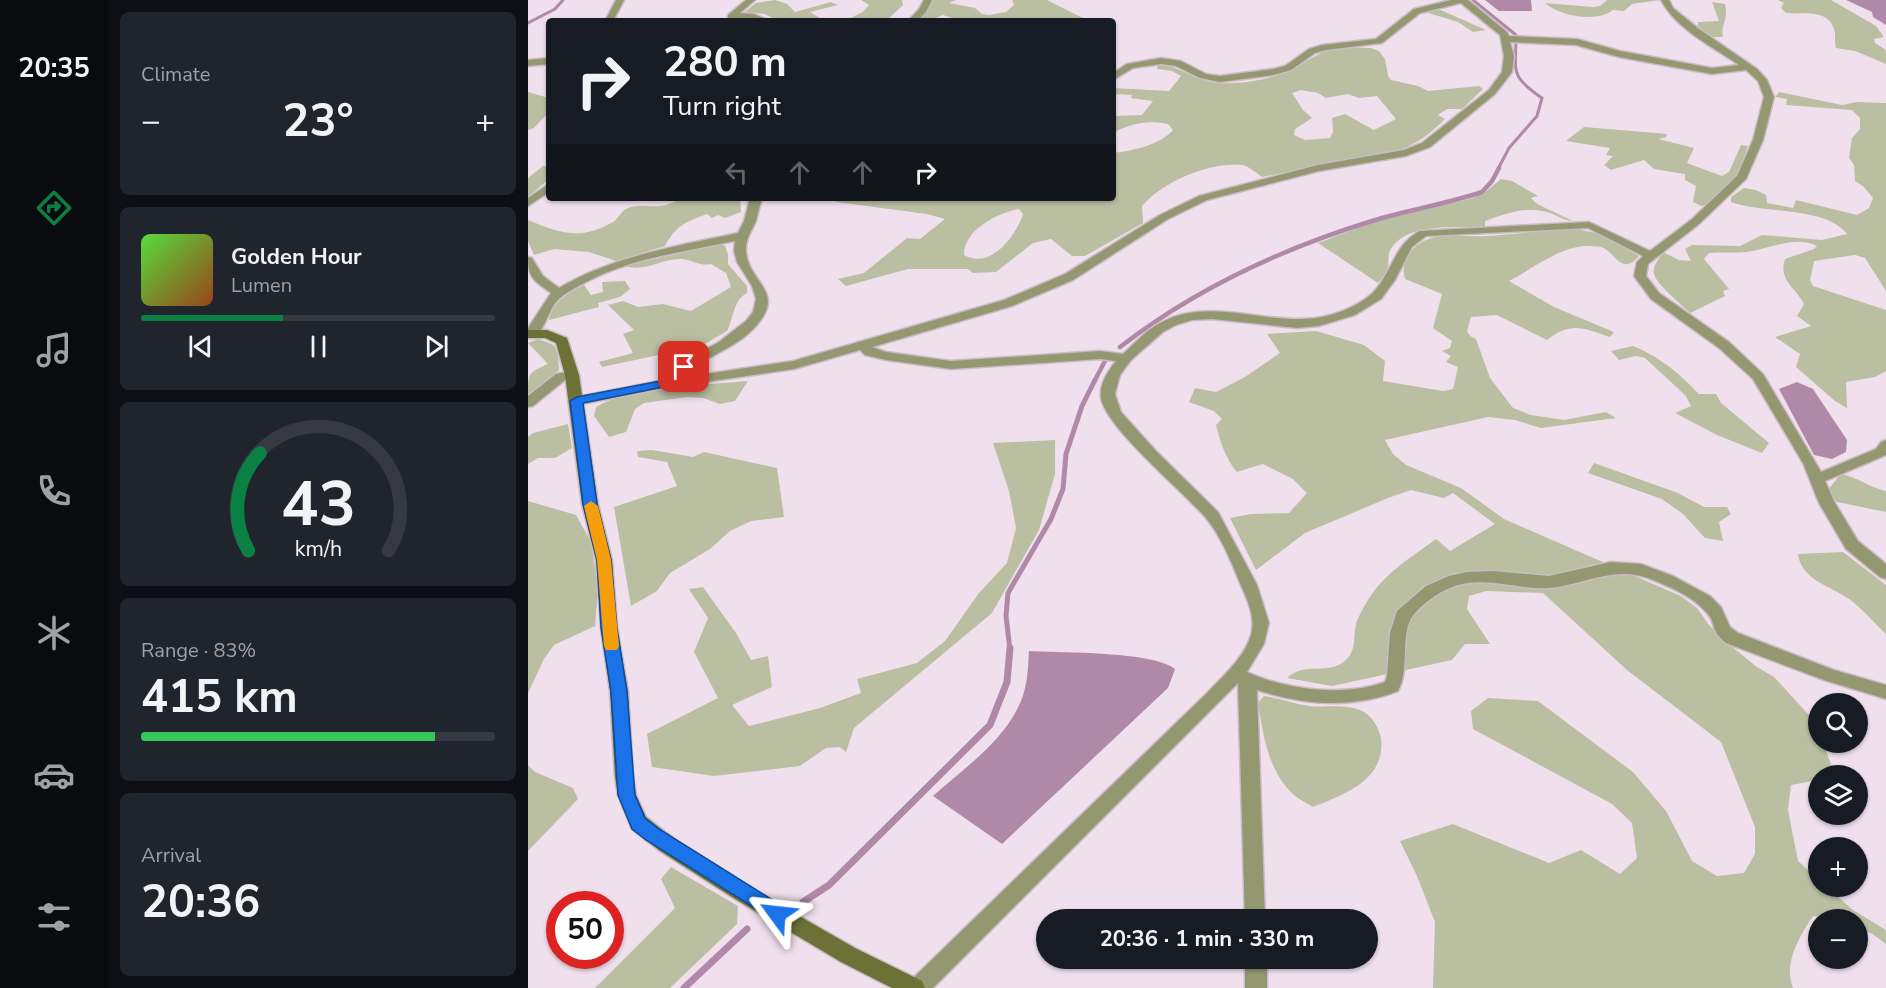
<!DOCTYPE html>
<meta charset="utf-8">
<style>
body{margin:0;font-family:"Nunito Sans",sans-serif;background:#20242c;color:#f1f3f6;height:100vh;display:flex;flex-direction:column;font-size:22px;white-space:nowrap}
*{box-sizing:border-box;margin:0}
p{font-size:20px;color:#9ea1a6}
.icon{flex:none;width:33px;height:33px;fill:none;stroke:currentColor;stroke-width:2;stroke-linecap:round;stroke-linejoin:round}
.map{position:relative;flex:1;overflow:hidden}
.panel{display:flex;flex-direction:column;gap:12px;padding:12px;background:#0d0f14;width:420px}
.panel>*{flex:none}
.banner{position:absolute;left:18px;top:18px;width:570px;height:183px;border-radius:6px;box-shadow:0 2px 4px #0004;background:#171b24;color:#f1f3f6;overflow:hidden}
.controls{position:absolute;left:1280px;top:693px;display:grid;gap:12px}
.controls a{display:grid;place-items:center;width:60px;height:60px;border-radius:50%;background:#171b24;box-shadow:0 2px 4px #0004;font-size:30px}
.speed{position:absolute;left:18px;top:891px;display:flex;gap:12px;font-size:30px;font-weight:700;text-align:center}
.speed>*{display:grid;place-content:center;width:78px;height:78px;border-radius:50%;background:#171b24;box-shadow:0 2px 4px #0004;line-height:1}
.speed .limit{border:9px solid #d22;background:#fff;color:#111}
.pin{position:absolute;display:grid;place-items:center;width:51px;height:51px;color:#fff;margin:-26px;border-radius:12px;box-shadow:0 3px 9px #0006}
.me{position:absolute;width:66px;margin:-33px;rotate:300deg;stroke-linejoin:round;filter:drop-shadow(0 0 4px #0008)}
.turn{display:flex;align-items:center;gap:21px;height:126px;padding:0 18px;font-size:27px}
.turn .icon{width:78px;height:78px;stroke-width:2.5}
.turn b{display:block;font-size:42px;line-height:51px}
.lanes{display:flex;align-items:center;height:57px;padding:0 18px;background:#0003;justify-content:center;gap:30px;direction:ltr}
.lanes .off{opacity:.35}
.big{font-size:45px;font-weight:700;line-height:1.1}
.panel .tile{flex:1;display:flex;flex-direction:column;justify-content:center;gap:9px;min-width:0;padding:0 21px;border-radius:9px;background:#20242c}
.panel .dial{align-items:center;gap:0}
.dial svg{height:156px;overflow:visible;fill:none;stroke:#363941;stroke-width:7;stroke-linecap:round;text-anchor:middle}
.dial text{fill:#f1f3f6;stroke:none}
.song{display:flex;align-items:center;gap:18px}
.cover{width:72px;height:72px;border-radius:9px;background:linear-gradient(135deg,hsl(110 70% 55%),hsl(20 70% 35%))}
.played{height:6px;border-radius:3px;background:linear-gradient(90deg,#0b8043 40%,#363941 40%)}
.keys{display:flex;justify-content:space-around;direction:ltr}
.heat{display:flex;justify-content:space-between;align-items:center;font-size:33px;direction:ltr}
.charge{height:9px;border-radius:4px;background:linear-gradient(90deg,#34c759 83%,#363941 0)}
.trip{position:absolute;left:508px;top:909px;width:342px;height:60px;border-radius:30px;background:#171b24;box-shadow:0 2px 4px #0004;font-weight:700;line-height:60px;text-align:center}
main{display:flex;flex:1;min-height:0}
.tab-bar{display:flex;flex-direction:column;width:108px;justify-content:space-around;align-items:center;background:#090b0e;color:#9ea1a6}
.tab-bar .icon{width:42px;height:42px}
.tab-bar .active{color:#0b8043}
.tab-bar b{font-size:27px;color:#f1f3f6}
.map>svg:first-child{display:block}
.green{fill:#babfa2;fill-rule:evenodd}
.water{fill:#b089a9}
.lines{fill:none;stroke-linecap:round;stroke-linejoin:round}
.stream-far3{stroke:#b089a9;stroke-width:3}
.stream-far2{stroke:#b089a9;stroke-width:4.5}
.stream-far1{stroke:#b089a9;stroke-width:5}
.stream{stroke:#b089a9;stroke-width:7}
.minor-casing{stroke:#cabcc7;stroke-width:3}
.secondary-casing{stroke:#cabcc7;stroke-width:3}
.minor{fill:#939871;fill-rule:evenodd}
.secondary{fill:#6c7235;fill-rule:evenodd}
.route{fill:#1a73e8;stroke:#114b97;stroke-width:1.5}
.slow{fill:#f59e0b}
</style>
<main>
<nav class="tab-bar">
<b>20:35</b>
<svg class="icon active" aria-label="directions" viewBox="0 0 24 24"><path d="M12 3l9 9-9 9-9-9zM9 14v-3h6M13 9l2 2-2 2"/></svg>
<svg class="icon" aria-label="music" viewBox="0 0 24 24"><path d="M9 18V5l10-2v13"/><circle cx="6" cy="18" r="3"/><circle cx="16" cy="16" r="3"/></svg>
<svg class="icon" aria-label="phone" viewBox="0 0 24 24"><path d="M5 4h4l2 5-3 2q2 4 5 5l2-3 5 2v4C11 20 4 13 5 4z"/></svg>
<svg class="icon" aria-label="climate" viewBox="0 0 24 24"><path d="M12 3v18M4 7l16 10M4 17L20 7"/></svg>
<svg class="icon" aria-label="car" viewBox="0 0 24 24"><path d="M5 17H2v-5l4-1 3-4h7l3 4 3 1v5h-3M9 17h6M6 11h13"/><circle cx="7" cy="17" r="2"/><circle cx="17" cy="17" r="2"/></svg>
<svg class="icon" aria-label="filters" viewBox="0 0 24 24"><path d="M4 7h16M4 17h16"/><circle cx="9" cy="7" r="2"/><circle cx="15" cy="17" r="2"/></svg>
</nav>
<section class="panel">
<div class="tile"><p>Climate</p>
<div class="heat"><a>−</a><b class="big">23°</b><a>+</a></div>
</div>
<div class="tile">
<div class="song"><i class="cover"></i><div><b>Golden Hour</b><p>Lumen</p></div></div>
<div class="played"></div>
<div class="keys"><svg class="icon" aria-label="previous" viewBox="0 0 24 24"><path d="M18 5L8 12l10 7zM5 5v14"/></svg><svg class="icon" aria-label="pause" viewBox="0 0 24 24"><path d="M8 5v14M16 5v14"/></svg><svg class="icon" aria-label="next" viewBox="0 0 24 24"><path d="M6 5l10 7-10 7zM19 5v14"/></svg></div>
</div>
<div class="tile dial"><svg viewBox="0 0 100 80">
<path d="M14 69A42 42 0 1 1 86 69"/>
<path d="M14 69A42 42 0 0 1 20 19" stroke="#0b8043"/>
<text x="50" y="56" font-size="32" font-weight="700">43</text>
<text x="50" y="72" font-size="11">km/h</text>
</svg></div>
<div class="tile"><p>Range · 83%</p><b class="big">415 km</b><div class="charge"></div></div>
<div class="tile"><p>Arrival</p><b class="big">20:36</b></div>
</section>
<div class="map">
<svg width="1358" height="988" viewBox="0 0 1358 988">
<rect width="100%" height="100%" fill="#f0e0ed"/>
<!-- green -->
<path class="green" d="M247,0l12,4 8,8 36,-10 7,3 -28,7 15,9h-47l-13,-7 -20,-2 11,-9z
M333,0h41l1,5 -17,16h-16l-2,-3 -24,3 19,-9 6,-7z
M406,0h22l-7,3 26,5 7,6 7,1 17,-3 8,-7 -2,-5h35l42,21h-128l-18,-6 -15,6h-11z
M1079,0h53l-28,4 -8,7 -11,-1c-16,13 -54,6 -68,-7l48,4 7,-1z
M1250,0h53l45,26 8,11 -10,2 1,4 11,7v14l-31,-13 -19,-3c-2,-6 0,-14 -2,-19 -7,-21 -32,-14 -48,-16l-5,-5 3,-5z
M1184,2l13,2c4,16 -5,21 -2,33h-12l-13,-11v-4l21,-1z
M908,8l50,22 -13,2 -15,-10 -33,-10z
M807,47l36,1 8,3 6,8 3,17 3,4 27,6 10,5 51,-5 4,3 -21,20h-15l-9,6 7,4c-16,16 -30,26 -51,33l-132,25c-6,-4 -13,-11 -20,-12 -34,-3 -78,16 -100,41l1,17 -58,33h-13l-21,-17 -18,4 -37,29 -23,1 -5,-4h-60l-62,17 -8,-7 26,-6 43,-35 13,1 25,-20 -18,-5 -91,-12 1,-4h31l8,3 10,-3h227v-45c19,-2 47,-8 60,-23l-5,-6c-20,-4 -37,-1 -55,9v-17l29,-1 11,-14 -22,-3 1,-3 -19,-1v-6l56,3 12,-15 -9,-5 -15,-2 1,-5c20,2 34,14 53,18 26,4 59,-2 82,-13 14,-8 26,-16 42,-22zM773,90l17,3 8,5 22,-4 11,4 18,-2 19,23 -22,11 -29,-16 -13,4 1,14 -3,6 -25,2 -11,-5 1,-6 17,-11 -9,-8 -11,-17zM491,209l4,5c-7,22 -32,56 -59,41 -1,-24 34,-43 55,-46z
M0,92l21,6v14l-15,16 -6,2z
M1251,92l63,13 15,-3 29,1v188l-21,-33 -10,-3 -41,6 -4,19 3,6 73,24v61l-11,6 -29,5 1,26 -12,-7 -39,-34 4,-13 -25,-17 36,-11 -14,-10 7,-12c-8,-16 -26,-24 -19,-45l29,-10 3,-3c-21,-11 -49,3 -70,6 -12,1 -25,0 -38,1l-5,6 25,30 -6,2 2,5 -35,17c-9,-9 -33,-28 -36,-39 -2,-8 5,-15 9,-22l16,8 12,1 -6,-12 7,-4 48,1 22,-11 60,5 25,-6c-21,-28 -85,-20 -116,-32v-5l13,-9 12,2 10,5 1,8 26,5 3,-8 61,15 12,-7 4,-10 -9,-11 -9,-6 -1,-16 -5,-7 3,-20 8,-9v-11l-8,-8 -66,-5 1,-6 -12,-2z
M1056,127l83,7 -1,3 -8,2 36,9 -7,15 35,13 7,-4 12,-27 7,1 -10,28 -27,30 -10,2 -8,-4 3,-16 -11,-6v-6l-31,-5 -10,-9 -33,10 -7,-5 9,-9 -7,-1 4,-7 -44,-7z
M15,166h6v13l-21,18v-19z
M973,179l11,2 26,15 -7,2 6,6 36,17c-12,-1 -15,-6 -26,-9 -22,-6 -42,2 -62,9v6c-26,1 -83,-6 -96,26 -1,4 0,10 -1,14 -2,6 -6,11 -10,16l-60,-40 55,-21 100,-24 11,-5z
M152,198h60l1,14 -16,6 -7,-3 -6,3 -5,-4c-21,8 -31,11 -42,32l-49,15 -27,-9 -35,-3 -20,6 -6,-14v-21c32,13 52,21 85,2 5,-3 8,-11 13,-13 16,-9 33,5 54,-11z
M1043,228l30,6 38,22c-18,21 -23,-4 -38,-9 -4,-1 -11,-1 -15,-1 -27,1 -54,23 -77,35l45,26 60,25 -4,5c-27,-9 -39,-16 -63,3l-50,-25 -26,2 -4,14 3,5 6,3 14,39 23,30 18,7 33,5 42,-8 10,6 -75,10 -26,-8 -27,-3 -103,23 8,14 13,11 55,23 43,31 177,77 16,12 12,17 27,25 21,17 17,10 44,48v17l5,1 12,32 -17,1v4l-27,5 -3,25 10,51 20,18v7l9,1 26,23 33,20v14l-15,-11 -14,-4v-9l-28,-1 -16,-3c-13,20 -30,47 -20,72h-360l2,-66 -18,-46 -17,-35 53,-17 96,39 32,-13 39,24 17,-16 -5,-35 -20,-19 -139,-75 -2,-18 17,-13 50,3 95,71 33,39 26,50 25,15 27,-3 11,-19v-27l-34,-85 -94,-72 -84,-77 -57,-2 -17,5 -2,13 23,35h-25l-13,16 -120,26 -45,-8c18,-17 41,-2 59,-18 12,-11 6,-26 11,-39 19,-43 42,-55 79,-82l14,12 45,-27 -42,-31 -9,5 -33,-8 -23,8 -83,35 -49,37 -26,-52 21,-4 38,-1 18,-20 -14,-14 -30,-15 -26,8c-11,-12 -17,-31 -21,-47l6,-6 -8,-8 -25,-9 6,-14 21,4 29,-15 35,-24 -13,-19 49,-3 48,14 21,16 -2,20 60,10 10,-2 5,-22 -12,-5 5,-6 -9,-5 8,-3 2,-7 -19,-13 9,-34 -37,-15c-3,-12 -1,-20 7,-29 20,-22 50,-12 75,-14 28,-2 56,-5 84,-8z
M192,244l5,2 3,8v10l19,22v7c-14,8 -13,24 -20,38l-34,20 -25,2 -66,14 -3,-5 34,-9 -10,-19 11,-4 -26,-25 15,-4 15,6 25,-3 28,7 40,-24 -5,-14 -15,-9c-12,3 -21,-6 -32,-5 -21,1 -33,13 -55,7z
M97,281l5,8 -10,8 -22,6 1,4 -50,13c3,-18 19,-27 35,-35l7,10 12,-3 -1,-10z
M10,339l16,6 4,9 1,16 -31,26c0,-23 0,-23 20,-32l-20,-21z
M1105,346c28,12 45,26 66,48h17l5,9 48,40 -7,10 -45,-18 -42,-22 16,-7 -5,-10 -41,-38 -9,-2 -17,4 -8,-9z
M220,381l-13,20 -15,3 -17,-6 -16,-1 -43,6 -9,6 -9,23 -17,5 -15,-21 2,-9c35,-21 110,-22 152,-26z
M40,424l4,24 -17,10h-17l-10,6v-27l5,-4z
M527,440v34l-16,56 -47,83 -138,115 -8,24 -6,-5 -14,1 -26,18 -86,10 -62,-9 -5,-33 71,-36 -24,-46 14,-34 -19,-29 14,-2 33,46 15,27 17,-4 4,31 -40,18 17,21 71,-18 41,-15 -4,-14 60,-16 28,-22 34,-48 28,-30 9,-35 -7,-37 -16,-48z
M124,450l41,7 11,-5 73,16 7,49 -33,4 -21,10 -20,18 -40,24 -13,18 -26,15 -17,-99 63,-21 -10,-24 -29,-5 -1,-6z
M1066,463l84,30 26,14h23l4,7 -12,8 4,19 -18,-3 -22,-24 -21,-15 -74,-26z
M1313,474c18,4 28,13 45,17v21l-49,-10 -11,-10z
M0,501l48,14 15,27 7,47 -3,37 -41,19 -10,14 -16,34z
M1315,552l43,33v49c-12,-11 -24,-26 -37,-35 -18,-13 -48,-19 -51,-45z
M736,696c15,2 30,8 45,10 18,2 38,-3 55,6 9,5 15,17 17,26 5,42 -36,56 -68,69 -6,-4 -15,-8 -20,-13 -25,-23 -30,-60 -35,-91z
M0,765l7,7 38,16 5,11 -50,52z
M143,867l67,39 -1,18 -67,64h-75l80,-80 -14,-29z"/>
<!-- water -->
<path class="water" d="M957,0h46l1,11h-33z
M1318,0h40v25l-13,-8 -1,-5z
M1269,382l16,7 34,51 -1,12 -14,7 -18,-4 -35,-66z
M501,651c31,2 124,0 146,18l-7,19 -166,156 -69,-48c33,-30 78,-59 91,-104 4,-13 4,-27 5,-41z"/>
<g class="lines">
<!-- stream-far3 -->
<path class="stream-far3" d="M945,0l43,35c0,38 -7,40 26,63l-5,18 -28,32 -11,21
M0,23l27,-14 8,-9"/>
<!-- stream-far2 -->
<path class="stream-far2" d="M592,347c75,-58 161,-98 252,-126 36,-11 74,-17 110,-29l10,-11 7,-13
M566,382l11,-21"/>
<!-- stream-far1 -->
<path class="stream-far1" d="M482,650l-4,-34 2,-23 43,-74 12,-30 3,-35 16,-48 13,-26"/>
<!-- stream -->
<path class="stream" d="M275,902l26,-17 161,-160 17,-43 3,-34
M156,988l63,-59"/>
<!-- minor casing -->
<g class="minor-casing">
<path id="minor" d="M88,0h8l-11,21h-8z
M218,0h9l-15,13 14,1 16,7 -42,-2v-4z
M396,0h8l-6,12 -9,9h-9l11,-12z
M923,0h17l39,32 2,4 68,3 43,12 92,17 27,-3c-26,-18 -63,-36 -78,-65h8l4,8 26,21 58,40 10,11 7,17 -11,43 -17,39 -47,45 -51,40 -2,12 13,17 70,49 34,32 58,98 55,-23 5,-7 5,-2v15l-61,26 10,22 23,38 28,23v15l-6,-2 -34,-28 -27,-46 -16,-40 -50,-84 -34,-31 -68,-49 -17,-23 3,-14 6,-6 -55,-28 -162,8 -14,11 -17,33 -14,19 -26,16 -36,11 -22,2 -85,-9 -20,1 -16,5 -13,7 -32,28 -11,15 -5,19 6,18 35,39 62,61 39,73 12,38 -5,21 -17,28c40,18 97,25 138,10l2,-6 3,-43 7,-22 29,-25 23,-10 18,-4 27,-1 55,5 62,-14 30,2 32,12 37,20 11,11 9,20 8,6 96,37 52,15v14l-62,-19 -98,-37c-17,-14 -9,-19 -19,-30 -14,-17 -39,-27 -59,-35 -35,-12 -64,7 -99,10 -30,2 -60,-11 -91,-3 -16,5 -31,15 -42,27 -18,17 -5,56 -18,79 -46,18 -95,14 -141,-1l8,230h-20l-7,-237 -305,305h-26l3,-7 297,-288c16,-17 37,-35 44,-58 5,-18 -4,-36 -11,-52 -9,-22 -19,-47 -34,-65 -22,-26 -100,-90 -105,-120 -2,-14 7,-27 15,-37l-16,-2 -149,10 -65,-9 -21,-5 -5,-5 -66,19 -130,19 -87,17 -5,-1 -2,-3 2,-3 88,-17 17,-16 42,-23 27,-21 7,-9 3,-13 -4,-13 -15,-24 -3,-11 1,-10c-48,10 -103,17 -147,40 -9,5 -24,12 -31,20 -9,9 -13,34 -26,37l-3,-1v-9l23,-35c-16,-12 -23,-14 -23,-36l4,1 11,18 16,12c54,-32 118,-42 179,-55l6,-12 6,-23h12c-2,7 -4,15 -6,23 -4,10 -11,18 -10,30 2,32 41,40 10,75 -21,24 -54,31 -77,52l114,-17 211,-61 61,-26 95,-59 39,-19 119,-31 86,-15 18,-7 67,-53 13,-18 2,-16 -4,-21 -39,-32 -41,10 -38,30 -56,7 -11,3 -24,17 -18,5 -53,7 -20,-4 -24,-12 -15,-2 -28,4 -20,12v-7l14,-9 34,-6 20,3 25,13 14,2 53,-7 12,-3 24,-17 13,-4 54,-6 38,-30zM982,42l66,3 43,12 93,17 34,-4 12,11 6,16 -11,43 -16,36 -46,44 -41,31 -61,-29 -169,9c-24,12 -27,37 -43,57 -10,13 -28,21 -43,26 -56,18 -118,-20 -172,8 -15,7 -27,21 -39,32l-23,-3 -149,10 -65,-9 -14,-5 140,-41 61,-26 95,-61 39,-19 112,-29 87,-15 24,-9 65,-53 17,-22 2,-16z
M21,58v6l-21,2v-6z
M21,184v8l-21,14v-8z
M44,371l5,1 2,3 -2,3 -12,2 -32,26 -5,1v-11l28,-22z
M717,958h22v30h-22z"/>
</g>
<!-- secondary casing -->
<g class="secondary-casing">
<path id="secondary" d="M0,330h19l20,8 12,37 19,129 14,56 5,68 11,63 5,86 3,18 10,22 28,22 75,48 106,61 67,33 3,7h-33l-51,-26 -106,-63 -75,-48 -28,-22 -14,-34 -3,-18 -5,-86 -9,-63 -5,-68 -14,-56 -17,-129 -9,-32 -11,-5h-17z"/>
</g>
<!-- minor -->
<use href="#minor" class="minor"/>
<!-- secondary -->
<use href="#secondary" class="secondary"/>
</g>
<!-- route -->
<path class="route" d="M156,363l6,4 -22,19 -85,17 14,101 14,56 6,68 10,64 8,103 10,23 14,11 125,78 3,7 -3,6 -7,2 -131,-82 -14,-11 -14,-34 -7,-103 -10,-64 -4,-68 -14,-56 -13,-103 7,-4 83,-16z"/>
<!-- slow -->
<path class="slow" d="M63,501l7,5 13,54 8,86 -2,4h-11l-2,-4 -7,-86 -13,-54z"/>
</svg>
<div class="controls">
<a><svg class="icon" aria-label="search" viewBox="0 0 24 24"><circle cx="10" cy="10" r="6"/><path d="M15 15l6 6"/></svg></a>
<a><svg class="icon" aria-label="layers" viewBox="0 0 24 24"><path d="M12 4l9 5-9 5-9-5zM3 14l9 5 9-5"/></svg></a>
<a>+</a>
<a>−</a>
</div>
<div class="speed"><div class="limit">50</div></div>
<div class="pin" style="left:156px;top:367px;background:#d93025"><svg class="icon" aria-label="arrive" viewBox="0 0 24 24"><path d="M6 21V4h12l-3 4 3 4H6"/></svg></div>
<svg class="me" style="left:249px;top:914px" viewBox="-20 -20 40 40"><path d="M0-17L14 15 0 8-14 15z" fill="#1a73e8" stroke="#fff" stroke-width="4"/></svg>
<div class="trip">20:36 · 1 min · 330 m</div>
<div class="banner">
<div class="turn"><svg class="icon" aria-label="right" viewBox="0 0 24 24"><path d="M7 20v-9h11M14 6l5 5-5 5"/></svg><div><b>280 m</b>Turn right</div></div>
<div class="lanes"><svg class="icon off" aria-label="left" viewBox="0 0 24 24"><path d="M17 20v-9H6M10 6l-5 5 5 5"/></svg><svg class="icon off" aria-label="ahead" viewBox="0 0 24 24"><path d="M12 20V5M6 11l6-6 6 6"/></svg><svg class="icon off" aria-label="ahead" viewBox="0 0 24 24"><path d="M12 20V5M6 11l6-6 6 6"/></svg><svg class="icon" aria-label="right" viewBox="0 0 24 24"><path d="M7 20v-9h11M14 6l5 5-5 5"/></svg></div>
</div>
</div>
</main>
